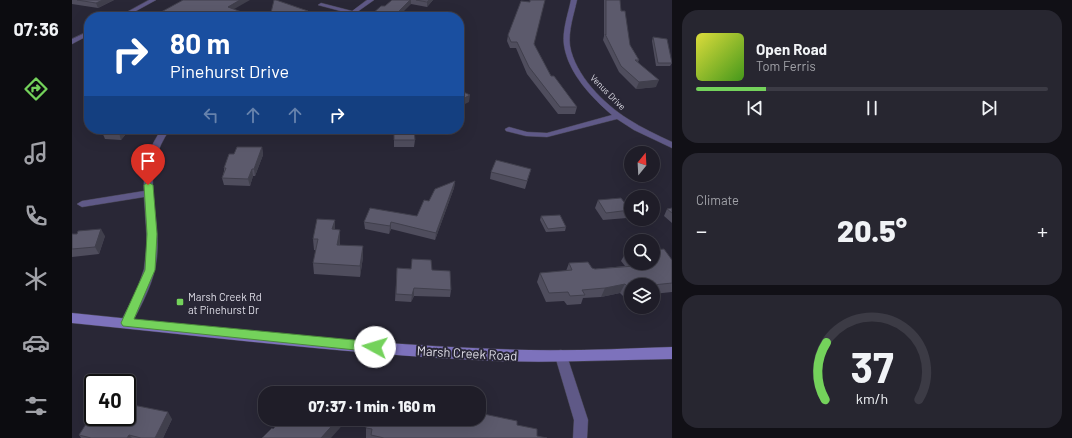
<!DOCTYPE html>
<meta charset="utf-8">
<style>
body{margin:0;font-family:Barlow,sans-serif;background:#272630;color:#f1f3f6;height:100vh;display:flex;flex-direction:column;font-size:15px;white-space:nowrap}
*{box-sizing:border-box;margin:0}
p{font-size:13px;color:#a1a2a8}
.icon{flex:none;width:22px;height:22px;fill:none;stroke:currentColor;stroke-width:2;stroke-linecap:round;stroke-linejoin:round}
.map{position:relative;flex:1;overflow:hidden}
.sheet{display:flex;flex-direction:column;gap:10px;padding:10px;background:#111016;width:400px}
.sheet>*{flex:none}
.guide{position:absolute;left:12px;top:12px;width:380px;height:122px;border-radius:16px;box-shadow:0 4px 16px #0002,0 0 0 1px #3c3b45;background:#1a4fa0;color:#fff;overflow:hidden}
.needle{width:26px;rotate:18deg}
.tools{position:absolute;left:552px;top:146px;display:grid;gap:8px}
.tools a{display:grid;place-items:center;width:36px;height:36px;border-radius:50%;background:#1f1d28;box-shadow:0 4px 16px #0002,0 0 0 1px #3c3b45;font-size:20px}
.speed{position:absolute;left:12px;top:374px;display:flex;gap:8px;font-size:20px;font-weight:700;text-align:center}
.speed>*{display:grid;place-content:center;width:52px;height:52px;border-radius:50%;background:#1f1d28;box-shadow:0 4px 16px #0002,0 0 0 1px #3c3b45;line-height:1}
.speed .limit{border:2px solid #111;border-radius:6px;background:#fff;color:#111}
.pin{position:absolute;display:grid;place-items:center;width:34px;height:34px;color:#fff;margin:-41px -17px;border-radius:50% 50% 50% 0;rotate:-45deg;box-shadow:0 0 4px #0007}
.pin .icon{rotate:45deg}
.me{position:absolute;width:44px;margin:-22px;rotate:276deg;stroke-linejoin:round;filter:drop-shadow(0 0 3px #0008)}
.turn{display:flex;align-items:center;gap:14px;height:84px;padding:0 20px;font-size:18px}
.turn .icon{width:52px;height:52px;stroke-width:2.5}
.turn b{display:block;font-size:28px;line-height:34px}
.lanes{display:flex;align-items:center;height:38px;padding:0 20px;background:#0003;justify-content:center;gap:20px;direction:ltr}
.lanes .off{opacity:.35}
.big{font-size:30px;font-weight:800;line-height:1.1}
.sheet .widget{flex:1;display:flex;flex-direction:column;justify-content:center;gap:6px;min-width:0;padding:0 14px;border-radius:16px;background:#272630}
.sheet .dial{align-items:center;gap:0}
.dial svg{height:104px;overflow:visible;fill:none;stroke:#3c3b45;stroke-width:7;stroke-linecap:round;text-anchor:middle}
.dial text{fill:#f1f3f6;stroke:none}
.song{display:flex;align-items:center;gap:12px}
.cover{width:48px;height:48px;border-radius:6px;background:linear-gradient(135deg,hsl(60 70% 55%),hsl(100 70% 35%))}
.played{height:4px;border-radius:2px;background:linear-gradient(90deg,#74d25b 20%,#3c3b45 20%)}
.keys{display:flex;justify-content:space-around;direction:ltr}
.heat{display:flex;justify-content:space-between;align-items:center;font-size:22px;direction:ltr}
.trip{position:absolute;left:186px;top:386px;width:228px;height:40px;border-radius:16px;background:#1f1d28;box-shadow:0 4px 16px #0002,0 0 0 1px #3c3b45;font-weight:800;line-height:40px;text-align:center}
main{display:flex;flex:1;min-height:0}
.dock{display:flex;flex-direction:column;width:72px;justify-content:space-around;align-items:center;background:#0c0c10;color:#a1a2a8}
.dock .icon{width:28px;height:28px}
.dock .active{color:#74d25b}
.dock b{font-size:18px;color:#f1f3f6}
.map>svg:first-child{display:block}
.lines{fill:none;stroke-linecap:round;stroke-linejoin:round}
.street-casing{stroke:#464452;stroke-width:1}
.secondary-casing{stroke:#464452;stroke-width:1}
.street{fill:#5f5987;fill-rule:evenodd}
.secondary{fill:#7d72bc;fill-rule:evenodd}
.wall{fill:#4f4d5d}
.shaded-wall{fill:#403f4c}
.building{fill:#5c5a6c;stroke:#403f4c}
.route{fill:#74d25b;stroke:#4b883b}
.poi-dot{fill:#74d25b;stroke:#292736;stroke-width:1.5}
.labels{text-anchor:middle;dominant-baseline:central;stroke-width:4;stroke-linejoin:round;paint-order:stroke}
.far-street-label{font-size:9px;fill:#dedde7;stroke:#292736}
.poi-label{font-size:11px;fill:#dedde7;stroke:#292736;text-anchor:start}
.near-street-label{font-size:13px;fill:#dedde7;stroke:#292736}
</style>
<main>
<nav class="dock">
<b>07:36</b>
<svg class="icon active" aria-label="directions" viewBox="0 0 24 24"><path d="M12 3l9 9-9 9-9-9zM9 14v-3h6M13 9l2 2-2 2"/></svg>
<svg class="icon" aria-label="music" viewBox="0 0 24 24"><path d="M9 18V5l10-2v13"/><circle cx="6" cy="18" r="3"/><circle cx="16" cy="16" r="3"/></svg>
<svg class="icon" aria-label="phone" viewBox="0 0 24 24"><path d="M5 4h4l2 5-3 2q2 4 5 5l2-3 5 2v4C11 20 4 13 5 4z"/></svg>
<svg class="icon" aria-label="climate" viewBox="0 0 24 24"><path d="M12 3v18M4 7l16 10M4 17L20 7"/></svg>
<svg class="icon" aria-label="car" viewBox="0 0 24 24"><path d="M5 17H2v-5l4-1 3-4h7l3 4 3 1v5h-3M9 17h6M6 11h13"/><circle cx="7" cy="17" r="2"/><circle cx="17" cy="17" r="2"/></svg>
<svg class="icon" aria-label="filters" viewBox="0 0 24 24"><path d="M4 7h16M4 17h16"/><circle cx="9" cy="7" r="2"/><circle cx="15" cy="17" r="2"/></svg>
</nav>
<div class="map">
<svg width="600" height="438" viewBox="0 0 600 438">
<rect width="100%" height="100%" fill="#292736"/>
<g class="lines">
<!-- street casing -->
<g class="street-casing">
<path id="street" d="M77,0h7l-31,17h-7z
M295,0h7l-24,17h-4l2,-4 -30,-8 3,-2 31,8z
M499,0h6c-3,14 -9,31 -7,46 5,29 34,58 58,73 14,9 29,16 44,23v6l-38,-18 -17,-11 -70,18 -21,-1 -20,-5 -1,-2 4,-2 18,5 20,1 65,-18c-20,-17 -44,-42 -48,-70 -2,-14 4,-31 7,-45z
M17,31v4l-17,9v-5z
M90,129h8c-32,47 -9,78 -13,127 -2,25 -15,48 -27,71l-4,1 -4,-1 -2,-4 17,-33 7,-21 3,-27 -3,-45 -62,10 -5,-3 5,-3 62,-10c-1,-24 4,-43 18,-62z
M489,350l5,2 1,4 21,64 -1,18h-14l1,-18 -19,-64 1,-4z"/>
</g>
<!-- secondary casing -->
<g class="secondary-casing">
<path id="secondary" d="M0,313c141,14 283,31 425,36 58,3 117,0 175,-2v12c-58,1 -117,4 -175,2 -142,-6 -284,-24 -425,-38z"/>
</g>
<!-- street -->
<use href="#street" class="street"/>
<!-- secondary -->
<use href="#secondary" class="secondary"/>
</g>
<!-- wall -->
<path class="wall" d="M0,0h42l-16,8 -26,-4z
M320,0h41l-6,7 -16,-3 -41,12 15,-10z
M532,0h16v5l10,40 9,15 -1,2 18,25 -20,2 -17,-17 -16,-32 1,-4z
M458,2l4,42 17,32 26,31 -2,7h-17l-31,-40 -11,-26h-6l-3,-7 1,-6z
M581,37l19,26 -2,3h-14l-4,-25z
M32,129h26l-9,11 -16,-1 -3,-7z
M322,129l21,11 -1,7h-20z
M190,147l1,8 -8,21h-2l-3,10 -26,-1 -2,-7 2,-7v-3l10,-14z
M459,169l-6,20 -35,-10 1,-7z
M383,181l-1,7 -19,52 -44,-11 -2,5 -24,-5 -1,-7 53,-6 12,-15z
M526,200l32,10 -3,8 -24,2 -8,-12z
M600,208v15l-8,-7 3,-7z
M469,216l25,11 -1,4 -19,1 -6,-12z
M263,220v9l5,1v15l23,1v11l-3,20 -46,-3 -1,-11 3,-13h-2l-1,-11z
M0,234h5l28,2 -6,18 -27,3z
M554,252h5v11h22l19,-3v32l-19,2v-9h-22v11l-7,1 -4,-4 -19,4 -18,1 -2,6 -14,1 -3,-4 -18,1 -9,-20 3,-9 26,-2 3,-8 26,6 30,-3 -4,-5z
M325,268l35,2 19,20 -1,7 -36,-1 -3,6 -16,-1z
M100,419l-9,19h-82l-2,-3z
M445,425l20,11 10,2h-181v-10z"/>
<!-- shaded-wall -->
<path class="shaded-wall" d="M31,0h11l-16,8 -2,-5z
M168,0h10l-21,12 -1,-5z
M338,0h1v4l-13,13h-5z
M357,0h4l-6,7v-5z
M236,11v6h-14z
M587,80l-3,7 -20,2 3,-7z
M398,95l-1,7 -10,5v-6z
M50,129h8l-9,11 -2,-7z
M190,147l1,8 -8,21 -1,-7z
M180,169l1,7 -3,10 -2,-7z
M383,181l-1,7 -19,52 1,-7z
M263,220v11l-3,-2z
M319,222v7l-2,5 1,-8z
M29,229l4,7 -6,18 -4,-7z
M268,230v11l-2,15 -1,-11z
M291,246v11l-3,20v-11z
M553,284l-5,9 -19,4 4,-9z
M342,288v8l-3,6 1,-7z
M96,412l4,7 -9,19h-8z
M266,419h10l-17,19h-10z
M57,435l3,3h-5z"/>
<!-- building -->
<path class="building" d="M5,0h26l-7,3z
M111,0h57l-12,7 27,10h-103z
M202,0h2l32,11 -14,6h-24z
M320,0h18l-17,17h-28l2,-1h3l11,-10h4z
M344,0h13l-2,2z
M458,0h15l-11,44 17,32h3l23,31h-17l-31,-40 -12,-25h-6l-3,-7 13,-34 9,1z
M534,0h14l1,11h4l5,34 9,15h-4l24,20 -20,2 -18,-16 -16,-32 1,1z
M581,37l14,2 5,24h-14z
M387,90l11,5 -11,6z
M32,129h18l-3,4 -17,-1z
M322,129h20l1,11h-21z
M165,147h25l-8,22h-2l-4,10 -26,-1 4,-10h-2l5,-14h5z
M424,160l35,9 -4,12 -36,-9z
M383,181l-19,52 -45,-11 -1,4 -26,-4 6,-14 47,8 7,-16 5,1 6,-12z
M549,198l9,12 -24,3 -8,-13z
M600,208v5l-5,-4z
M488,215l6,12 -18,2 -7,-13z
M245,219l18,1 -3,9 8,1 -3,15 26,1 -3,20 -47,-3 5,-24h-5z
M29,229l-6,18 -23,2v-15h5l1,-3z
M592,249l8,11v23l-19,2h-22v3h-2l-4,-4 -20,4 -23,2 3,5 -15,1 -2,-4 -19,1 -9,-20 32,-3 -3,-7 19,-1 4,6 3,1 40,-3 -2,-3h20v-13z
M554,252h5v8z
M340,259l19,1 1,10 18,1 1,19 -37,-2 -2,7 -16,-1 1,-26 14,1z
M256,386l9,7h-25l6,-6 3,5z
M61,405l35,7 -13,26h-14l-12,-3 -2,3h-36l-12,-3 14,-22v4h34v-7l2,1z
M407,413l38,8v4l20,4v7l10,2h-163l-13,-3 1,-6 -6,-1 1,-9h112z
M210,419h56l-17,19h-59l10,-10 1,1z"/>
<!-- route -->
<path class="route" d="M76,182l5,3 4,49 -2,36 -21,49 241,23 4,2 1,3 -1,4 -4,1 -252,-26 -2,-3 24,-53 2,-36 -3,-49z"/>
<!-- markers -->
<rect class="poi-dot" x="104" y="298" width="8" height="8" rx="2"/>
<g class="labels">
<!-- far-street labels -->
<g class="far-street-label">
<text transform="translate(536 92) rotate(45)">Venus Drive</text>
</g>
<!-- poi labels -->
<g class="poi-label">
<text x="116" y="296">Marsh Creek Rd<tspan x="116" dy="13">at Pinehurst Dr</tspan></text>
</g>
<!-- near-street labels -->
<g class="near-street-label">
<text transform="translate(395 353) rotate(3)">Marsh Creek Road</text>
</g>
</g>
</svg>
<div class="tools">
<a><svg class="needle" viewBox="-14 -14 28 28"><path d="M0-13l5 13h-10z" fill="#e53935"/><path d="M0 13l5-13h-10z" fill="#a1a2a8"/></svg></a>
<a><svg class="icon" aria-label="sound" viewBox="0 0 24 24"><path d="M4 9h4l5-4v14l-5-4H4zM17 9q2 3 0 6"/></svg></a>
<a><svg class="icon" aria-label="search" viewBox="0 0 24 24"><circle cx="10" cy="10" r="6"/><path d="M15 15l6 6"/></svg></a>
<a><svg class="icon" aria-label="layers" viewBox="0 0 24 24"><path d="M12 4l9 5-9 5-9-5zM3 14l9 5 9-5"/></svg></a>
</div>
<div class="speed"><div class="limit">40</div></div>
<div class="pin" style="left:76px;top:185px;background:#d93025"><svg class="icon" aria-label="arrive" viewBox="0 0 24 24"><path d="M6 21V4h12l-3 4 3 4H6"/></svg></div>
<svg class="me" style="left:303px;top:347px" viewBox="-20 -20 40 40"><circle r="19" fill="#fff"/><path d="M0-13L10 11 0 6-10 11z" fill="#74d25b"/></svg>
<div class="trip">07:37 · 1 min · 160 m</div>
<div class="guide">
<div class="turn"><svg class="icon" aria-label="right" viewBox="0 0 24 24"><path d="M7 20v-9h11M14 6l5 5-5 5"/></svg><div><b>80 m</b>Pinehurst Drive</div></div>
<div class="lanes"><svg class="icon off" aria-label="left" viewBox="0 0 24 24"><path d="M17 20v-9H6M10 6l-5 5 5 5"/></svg><svg class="icon off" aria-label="ahead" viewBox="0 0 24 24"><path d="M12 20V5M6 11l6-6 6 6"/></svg><svg class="icon off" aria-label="ahead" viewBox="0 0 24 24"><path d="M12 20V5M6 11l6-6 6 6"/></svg><svg class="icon" aria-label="right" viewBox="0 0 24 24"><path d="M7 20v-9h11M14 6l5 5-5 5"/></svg></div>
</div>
</div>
<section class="sheet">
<div class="widget">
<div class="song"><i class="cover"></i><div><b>Open Road</b><p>Tom Ferris</p></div></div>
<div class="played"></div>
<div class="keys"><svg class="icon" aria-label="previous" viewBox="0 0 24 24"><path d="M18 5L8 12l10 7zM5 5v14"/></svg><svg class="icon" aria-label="pause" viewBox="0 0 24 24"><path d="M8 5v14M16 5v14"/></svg><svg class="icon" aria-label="next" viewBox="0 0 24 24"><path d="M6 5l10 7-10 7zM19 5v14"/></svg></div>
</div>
<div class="widget"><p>Climate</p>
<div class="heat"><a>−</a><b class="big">20.5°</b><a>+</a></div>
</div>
<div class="widget dial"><svg viewBox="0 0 100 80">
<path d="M14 69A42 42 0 1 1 86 69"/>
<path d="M14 69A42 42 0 0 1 15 25" stroke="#74d25b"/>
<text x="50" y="56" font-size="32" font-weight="700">37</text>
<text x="50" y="72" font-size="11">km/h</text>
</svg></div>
</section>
</main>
